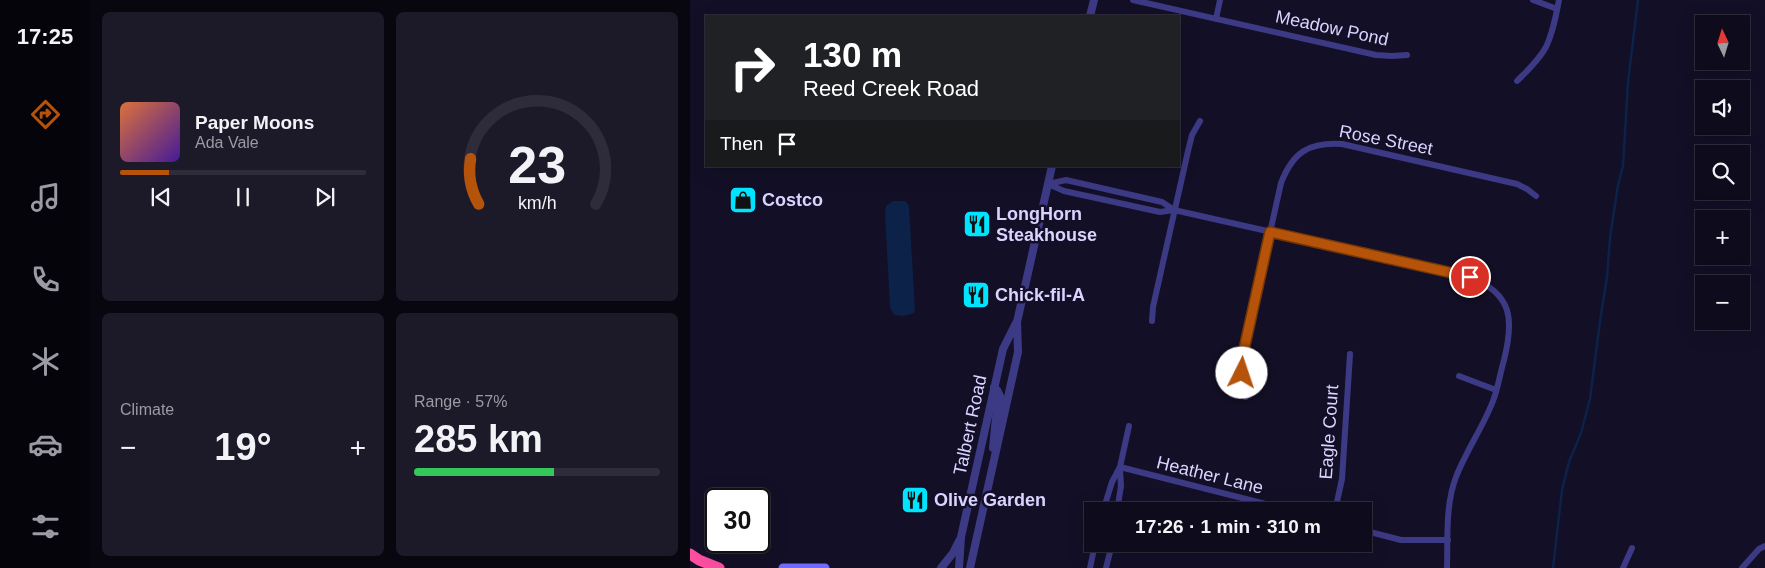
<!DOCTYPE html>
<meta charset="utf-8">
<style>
body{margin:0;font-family:Helvetica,sans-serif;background:#1c1929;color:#f1f3f6;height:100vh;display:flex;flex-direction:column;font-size:19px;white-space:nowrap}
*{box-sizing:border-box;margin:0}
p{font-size:16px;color:#9b9ba3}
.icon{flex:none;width:28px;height:28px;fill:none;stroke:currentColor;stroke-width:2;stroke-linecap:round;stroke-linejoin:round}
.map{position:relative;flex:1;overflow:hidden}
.panel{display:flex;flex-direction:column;gap:12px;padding:12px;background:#08060f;width:600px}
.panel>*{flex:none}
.hud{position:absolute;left:15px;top:15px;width:475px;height:152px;border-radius:0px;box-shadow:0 5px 20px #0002,0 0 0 1px #2e2b3b;background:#202124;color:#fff;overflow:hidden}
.needle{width:32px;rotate:356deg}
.fabs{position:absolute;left:1005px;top:15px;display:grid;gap:10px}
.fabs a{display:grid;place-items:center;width:55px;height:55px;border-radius:0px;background:#0e0b1c;box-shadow:0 5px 20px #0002,0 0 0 1px #2e2b3b;font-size:25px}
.speed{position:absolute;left:15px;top:488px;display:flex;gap:10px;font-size:25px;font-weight:700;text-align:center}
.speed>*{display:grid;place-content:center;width:65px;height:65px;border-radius:50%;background:#0e0b1c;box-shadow:0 5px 20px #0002,0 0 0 1px #2e2b3b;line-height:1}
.speed .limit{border:2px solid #111;border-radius:8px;background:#fff;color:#111}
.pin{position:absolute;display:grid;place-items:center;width:42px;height:42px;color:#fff;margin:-21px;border:2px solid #fff;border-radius:50%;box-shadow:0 1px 5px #0007}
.me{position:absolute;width:55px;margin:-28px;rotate:4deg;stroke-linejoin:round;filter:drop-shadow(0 0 4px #0008)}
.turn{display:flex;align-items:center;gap:18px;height:105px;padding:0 15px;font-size:22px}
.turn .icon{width:65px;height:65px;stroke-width:2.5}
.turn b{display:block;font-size:35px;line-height:42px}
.then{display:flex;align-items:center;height:48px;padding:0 15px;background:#0003;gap:10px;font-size:19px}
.big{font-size:38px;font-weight:700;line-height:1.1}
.panel .widget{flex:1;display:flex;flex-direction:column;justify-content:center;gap:8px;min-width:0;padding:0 18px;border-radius:8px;background:#1c1929}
.panel .dial{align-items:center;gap:0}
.dial svg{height:130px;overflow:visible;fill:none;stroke:#2e2b3b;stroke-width:7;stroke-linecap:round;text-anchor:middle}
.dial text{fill:#f1f3f6;stroke:none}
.song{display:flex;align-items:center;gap:15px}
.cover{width:60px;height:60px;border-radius:8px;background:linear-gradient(135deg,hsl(20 70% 55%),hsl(260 70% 35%))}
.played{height:5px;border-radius:2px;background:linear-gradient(90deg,#b45309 20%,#2e2b3b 20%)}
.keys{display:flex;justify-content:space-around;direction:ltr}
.heat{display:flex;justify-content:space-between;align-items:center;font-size:28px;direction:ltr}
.charge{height:8px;border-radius:4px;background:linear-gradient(90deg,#34c759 57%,#2e2b3b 0)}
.panel .tiles{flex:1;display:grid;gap:12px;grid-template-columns:repeat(2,1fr)}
.trip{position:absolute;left:394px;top:502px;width:288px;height:50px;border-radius:0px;background:#0e0b1c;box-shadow:0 5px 20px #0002,0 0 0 1px #2e2b3b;font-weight:700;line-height:50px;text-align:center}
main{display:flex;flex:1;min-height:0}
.dock{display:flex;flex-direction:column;width:90px;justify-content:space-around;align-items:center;background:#06040b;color:#9b9ba3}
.dock .icon{width:35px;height:35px}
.dock .selected{color:#b45309}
.dock b{font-size:22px;color:#f1f3f6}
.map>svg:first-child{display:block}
.water{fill:#0c2248}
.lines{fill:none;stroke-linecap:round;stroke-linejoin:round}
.stream{stroke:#0c2248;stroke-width:2.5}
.minor{stroke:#3d3a85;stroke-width:6}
.tertiary{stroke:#3d3a85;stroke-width:8}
.secondary{stroke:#6f6bff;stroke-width:9}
.motorway{stroke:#ff4fa3;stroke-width:11}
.route-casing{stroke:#753606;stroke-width:12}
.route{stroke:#b45309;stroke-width:9}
.labels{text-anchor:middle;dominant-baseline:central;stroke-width:5;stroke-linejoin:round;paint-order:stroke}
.street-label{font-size:18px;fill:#d9d4ff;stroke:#130f26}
.poi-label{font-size:18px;font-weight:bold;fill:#d9d4ff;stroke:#130f26;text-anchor:start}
</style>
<main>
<nav class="dock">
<b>17:25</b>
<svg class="icon selected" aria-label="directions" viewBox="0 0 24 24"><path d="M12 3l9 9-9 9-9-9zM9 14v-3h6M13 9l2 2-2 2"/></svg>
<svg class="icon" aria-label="music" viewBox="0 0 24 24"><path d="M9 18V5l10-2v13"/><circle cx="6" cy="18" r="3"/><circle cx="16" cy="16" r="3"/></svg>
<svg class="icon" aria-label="phone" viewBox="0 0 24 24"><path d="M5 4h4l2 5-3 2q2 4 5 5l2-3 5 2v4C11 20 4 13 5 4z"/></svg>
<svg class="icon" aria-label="climate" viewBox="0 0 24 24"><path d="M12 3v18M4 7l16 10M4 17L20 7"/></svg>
<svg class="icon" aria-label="car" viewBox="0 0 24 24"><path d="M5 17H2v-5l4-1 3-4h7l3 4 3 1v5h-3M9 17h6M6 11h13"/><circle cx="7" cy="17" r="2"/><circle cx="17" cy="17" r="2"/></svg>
<svg class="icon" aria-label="filters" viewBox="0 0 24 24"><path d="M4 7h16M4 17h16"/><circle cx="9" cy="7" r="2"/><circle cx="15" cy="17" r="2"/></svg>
</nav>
<section class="panel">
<div class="tiles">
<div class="widget">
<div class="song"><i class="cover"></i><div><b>Paper Moons</b><p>Ada Vale</p></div></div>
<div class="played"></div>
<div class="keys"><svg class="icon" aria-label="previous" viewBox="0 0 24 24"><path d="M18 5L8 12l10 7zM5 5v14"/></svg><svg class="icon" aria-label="pause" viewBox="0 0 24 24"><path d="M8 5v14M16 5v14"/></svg><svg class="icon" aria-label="next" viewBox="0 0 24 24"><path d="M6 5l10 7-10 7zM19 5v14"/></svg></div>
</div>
<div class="widget dial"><svg viewBox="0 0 100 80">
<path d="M14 69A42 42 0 1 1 86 69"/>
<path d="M14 69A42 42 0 0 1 9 41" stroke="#b45309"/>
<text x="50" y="56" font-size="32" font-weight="700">23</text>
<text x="50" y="72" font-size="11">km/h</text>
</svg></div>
<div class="widget"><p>Climate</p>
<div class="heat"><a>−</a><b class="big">19°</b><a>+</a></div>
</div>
<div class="widget"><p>Range · 57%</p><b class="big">285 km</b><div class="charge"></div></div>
</div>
</section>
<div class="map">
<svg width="1075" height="568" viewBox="0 0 1075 568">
<rect width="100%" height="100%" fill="#130f26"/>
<!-- water -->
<path class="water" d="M203,201h12l3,3 1,4 6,101 -1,4 -10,3 -10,-1 -4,-7 -5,-96 1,-6z"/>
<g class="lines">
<!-- stream -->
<path class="stream" d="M863,568l9,-78 7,-28 12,-29 9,-34 10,-78 7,-44 3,-39 8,-53 5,-19 5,-84 10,-82"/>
<!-- minor -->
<path class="minor" d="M443,0l243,55 16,1 15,-1
M843,0l24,9
M526,19l4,-19
M827,81c10,-10 22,-21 29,-34 7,-15 10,-31 13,-47
M358,184l16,7 96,21 14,-2 296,67c43,17 44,43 34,83 -4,14 -6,28 -11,41 -10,26 -27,50 -37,76 -11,29 -8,61 -9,91
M358,184l18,-4 96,22 12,8
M462,321l1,-14 35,-156 4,-16 8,-14
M769,376l37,14
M556,397l-4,-24 1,-19 38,-171c12,-31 28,-41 61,-39l175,40 10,5 9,7
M430,467l173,44
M413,511l9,-29 8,-15 9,-41
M427,511l4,-25 -1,-17
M645,511l7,-32 8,-125
M672,530l39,10h47
M400,568l5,-24
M416,568l6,-24
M933,568l9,-20
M1052,568l17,-19 6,-3"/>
<!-- tertiary -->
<path class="tertiary" d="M400,16l4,-16
M303,448l3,-30 4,-22 -3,-6 -3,-3
M251,568l12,-15 6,-12
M269,568l2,-31 42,-188 13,-26
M280,568l48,-216 -1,-30 35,-156"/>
<!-- secondary -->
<path class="secondary" d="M93,568h42"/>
<!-- motorway -->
<path class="motorway" d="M0,554l9,6 20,8"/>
</g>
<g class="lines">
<!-- route casing -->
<g class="route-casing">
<path id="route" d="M552,373l1,-19 27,-122 200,45"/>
</g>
<!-- route -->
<use href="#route" class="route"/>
</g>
<!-- icons -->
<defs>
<g id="shop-square" transform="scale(1.4375)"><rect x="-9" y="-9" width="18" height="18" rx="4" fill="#00e5ff" stroke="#130f26"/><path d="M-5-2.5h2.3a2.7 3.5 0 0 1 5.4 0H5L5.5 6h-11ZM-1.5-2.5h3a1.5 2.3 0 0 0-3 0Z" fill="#111"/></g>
<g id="restaurant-square" transform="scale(1.4375)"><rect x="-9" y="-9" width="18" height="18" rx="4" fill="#00e5ff" stroke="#130f26"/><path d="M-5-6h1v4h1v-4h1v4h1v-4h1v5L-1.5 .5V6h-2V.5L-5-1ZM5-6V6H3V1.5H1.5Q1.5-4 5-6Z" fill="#111"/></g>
</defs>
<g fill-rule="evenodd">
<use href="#shop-square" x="53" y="200"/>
<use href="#restaurant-square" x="287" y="224"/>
<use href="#restaurant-square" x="286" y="295"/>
<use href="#restaurant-square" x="225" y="500"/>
</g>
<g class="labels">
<!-- street labels -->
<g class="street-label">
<text transform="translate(642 28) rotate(12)">Meadow Pond</text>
<text transform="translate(696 140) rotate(11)">Rose Street</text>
<text transform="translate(280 425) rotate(-78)">Talbert Road</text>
<text transform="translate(639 432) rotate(-86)">Eagle Court</text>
<text transform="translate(520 475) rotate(14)">Heather Lane</text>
</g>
<!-- poi labels -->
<g class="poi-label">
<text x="72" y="200">Costco</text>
<text x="306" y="214">LongHorn<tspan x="306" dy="21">Steakhouse</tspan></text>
<text x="305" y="295">Chick-fil-A</text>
<text x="244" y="500">Olive Garden</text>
</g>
</g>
</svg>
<div class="fabs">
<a><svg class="needle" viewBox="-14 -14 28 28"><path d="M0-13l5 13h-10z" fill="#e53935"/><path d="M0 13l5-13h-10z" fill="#9b9ba3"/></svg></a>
<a><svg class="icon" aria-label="sound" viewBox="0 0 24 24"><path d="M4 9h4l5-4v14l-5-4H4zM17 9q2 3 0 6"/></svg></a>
<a><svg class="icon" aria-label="search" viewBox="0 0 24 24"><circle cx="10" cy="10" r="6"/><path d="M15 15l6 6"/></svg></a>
<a>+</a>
<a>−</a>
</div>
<div class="speed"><div class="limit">30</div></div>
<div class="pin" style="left:780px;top:277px;background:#d93025"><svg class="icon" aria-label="arrive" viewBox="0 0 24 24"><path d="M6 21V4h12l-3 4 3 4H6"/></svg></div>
<svg class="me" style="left:552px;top:373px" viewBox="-20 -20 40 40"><circle r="19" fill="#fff"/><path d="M0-13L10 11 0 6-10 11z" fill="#b45309"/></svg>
<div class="trip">17:26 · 1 min · 310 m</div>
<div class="hud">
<div class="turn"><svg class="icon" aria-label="right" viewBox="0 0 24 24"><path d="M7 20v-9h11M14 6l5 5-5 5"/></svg><div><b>130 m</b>Reed Creek Road</div></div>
<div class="then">Then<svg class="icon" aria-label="arrive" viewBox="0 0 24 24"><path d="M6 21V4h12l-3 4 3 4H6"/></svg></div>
</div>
</div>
</main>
